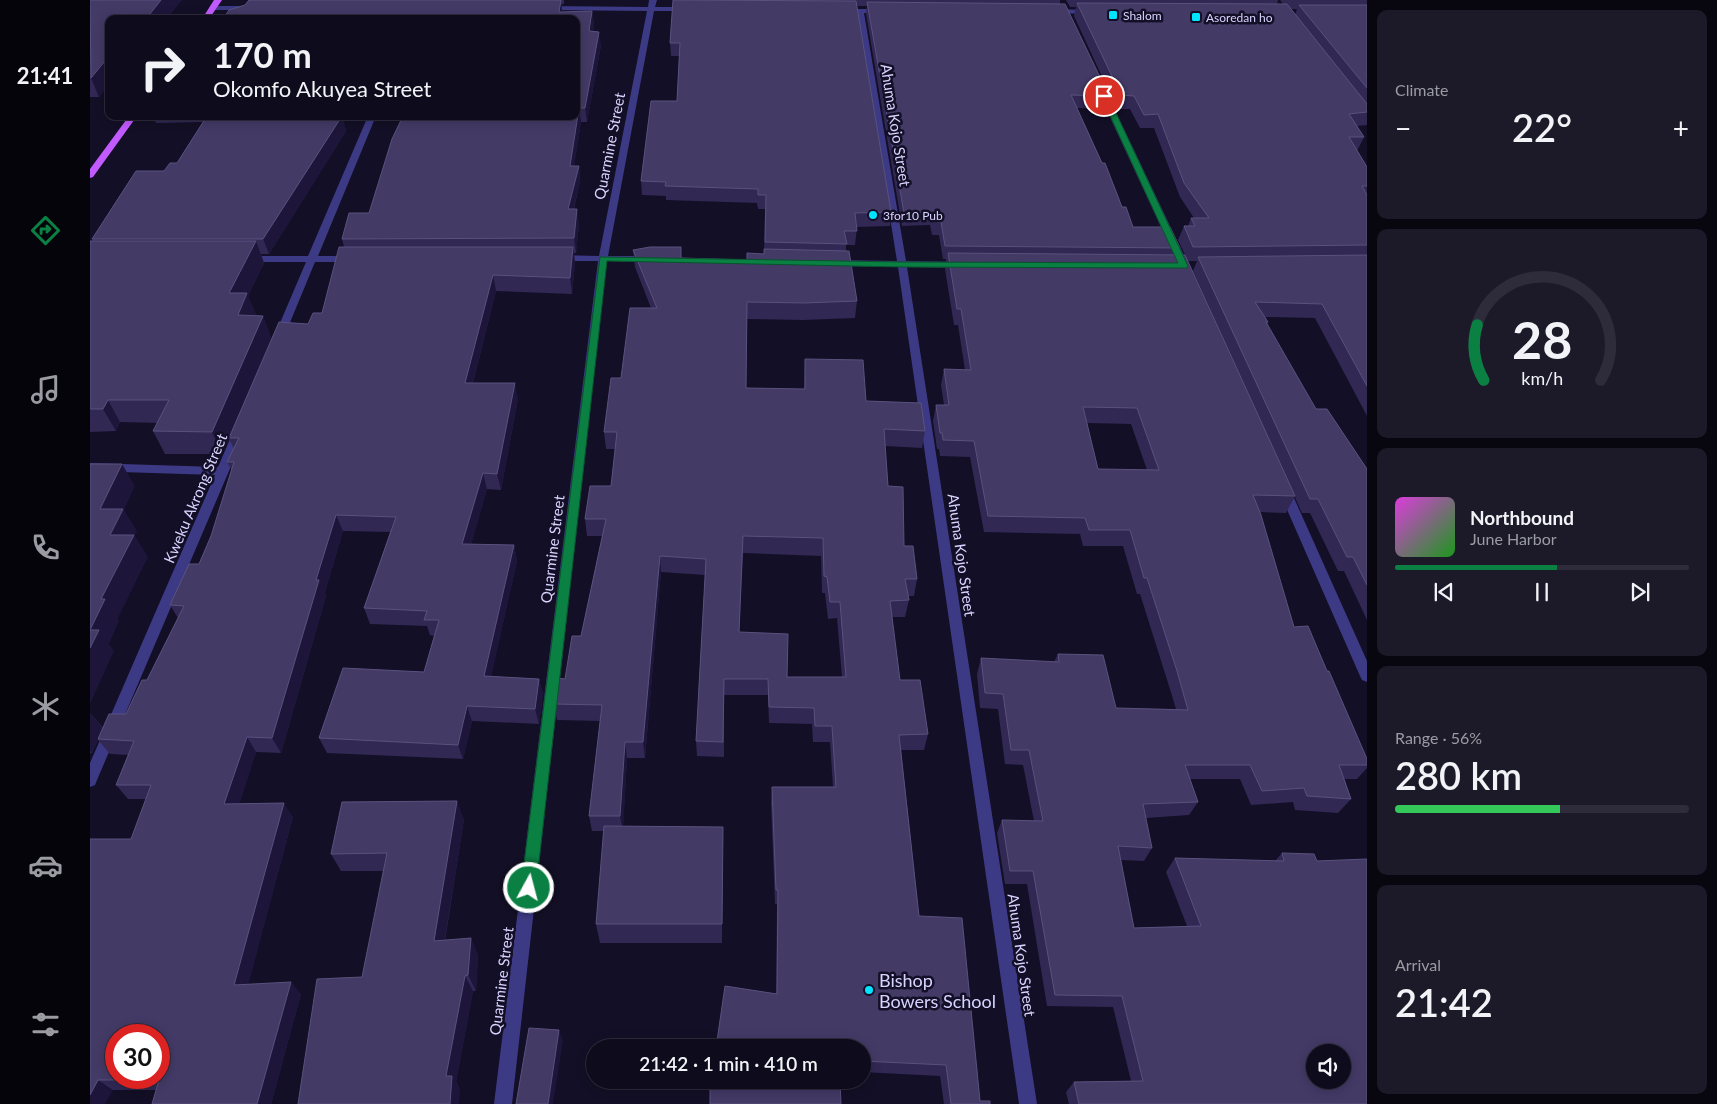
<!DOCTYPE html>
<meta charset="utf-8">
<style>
body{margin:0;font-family:Lato,sans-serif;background:#1c1929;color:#f1f3f6;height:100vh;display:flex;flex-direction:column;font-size:19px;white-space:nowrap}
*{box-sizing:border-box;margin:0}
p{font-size:16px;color:#9b9ba3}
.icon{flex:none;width:28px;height:28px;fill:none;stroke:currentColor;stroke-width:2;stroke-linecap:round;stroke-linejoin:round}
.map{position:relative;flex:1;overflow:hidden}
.panel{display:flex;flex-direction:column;gap:10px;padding:10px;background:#08060f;width:350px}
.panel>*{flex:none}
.hud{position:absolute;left:15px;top:15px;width:475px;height:105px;border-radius:10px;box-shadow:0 2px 12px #0003,0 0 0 1px #2e2b3b;background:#0e0b1c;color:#f1f3f6;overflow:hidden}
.controls{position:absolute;left:1216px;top:1044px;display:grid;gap:10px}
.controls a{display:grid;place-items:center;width:45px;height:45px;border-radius:50%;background:#0e0b1c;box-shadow:0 2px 12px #0003,0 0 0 1px #2e2b3b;font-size:25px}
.speed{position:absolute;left:15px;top:1024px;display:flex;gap:10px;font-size:25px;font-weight:700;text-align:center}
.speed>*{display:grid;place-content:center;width:65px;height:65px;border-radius:50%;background:#0e0b1c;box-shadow:0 2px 12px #0003,0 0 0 1px #2e2b3b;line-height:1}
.speed .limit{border:8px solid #d22;background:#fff;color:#111}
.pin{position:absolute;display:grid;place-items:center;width:42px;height:42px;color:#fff;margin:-21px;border:2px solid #fff;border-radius:50%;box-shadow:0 1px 5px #0007}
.me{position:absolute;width:55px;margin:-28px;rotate:7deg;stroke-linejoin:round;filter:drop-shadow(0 0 4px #0008)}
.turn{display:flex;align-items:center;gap:18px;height:105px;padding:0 25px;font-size:22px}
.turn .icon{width:65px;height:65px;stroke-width:2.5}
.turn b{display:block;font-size:35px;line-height:42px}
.big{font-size:38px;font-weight:600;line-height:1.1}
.panel .card{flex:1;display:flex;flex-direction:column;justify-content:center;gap:8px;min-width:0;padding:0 18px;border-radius:10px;background:#1c1929}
.panel .dial{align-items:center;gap:0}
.dial svg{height:130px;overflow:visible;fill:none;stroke:#2e2b3b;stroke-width:7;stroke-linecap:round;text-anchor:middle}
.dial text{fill:#f1f3f6;stroke:none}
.song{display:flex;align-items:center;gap:15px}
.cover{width:60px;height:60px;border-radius:8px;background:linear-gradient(135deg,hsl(300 70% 55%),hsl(120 70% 35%))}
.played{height:5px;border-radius:2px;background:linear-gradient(90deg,#0b8043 55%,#2e2b3b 55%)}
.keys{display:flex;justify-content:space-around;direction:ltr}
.heat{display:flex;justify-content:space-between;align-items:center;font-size:28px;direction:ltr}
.charge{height:8px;border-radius:4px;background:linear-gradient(90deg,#34c759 56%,#2e2b3b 0)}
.trip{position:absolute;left:496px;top:1039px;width:285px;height:50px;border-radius:25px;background:#0e0b1c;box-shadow:0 2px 12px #0003,0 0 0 1px #2e2b3b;font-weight:600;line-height:50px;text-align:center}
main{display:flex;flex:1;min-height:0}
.tab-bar{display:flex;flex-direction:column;width:90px;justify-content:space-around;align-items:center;background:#06040b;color:#9b9ba3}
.tab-bar .icon{width:35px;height:35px}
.tab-bar .on{color:#0b8043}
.tab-bar b{font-size:22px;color:#f1f3f6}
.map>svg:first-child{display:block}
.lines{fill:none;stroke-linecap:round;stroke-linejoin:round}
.minor{fill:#3d3a85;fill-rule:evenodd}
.major{fill:#c25bff;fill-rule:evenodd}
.wall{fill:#312854;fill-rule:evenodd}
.shaded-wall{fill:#1d163a}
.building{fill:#433a66;stroke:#5a527e;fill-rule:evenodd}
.route{fill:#0b8043;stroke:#07532c}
.poi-dot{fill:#00e5ff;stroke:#130f26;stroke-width:2}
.labels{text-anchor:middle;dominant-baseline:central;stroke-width:5;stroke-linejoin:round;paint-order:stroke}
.far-poi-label{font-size:12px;fill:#d9d4ff;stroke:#130f26;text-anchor:start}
.street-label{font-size:15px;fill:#d9d4ff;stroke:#130f26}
.near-poi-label{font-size:18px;fill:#d9d4ff;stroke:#130f26;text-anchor:start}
</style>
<main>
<nav class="tab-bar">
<b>21:41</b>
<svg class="icon on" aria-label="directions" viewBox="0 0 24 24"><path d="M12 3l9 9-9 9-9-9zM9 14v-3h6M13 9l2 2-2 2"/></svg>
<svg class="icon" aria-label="music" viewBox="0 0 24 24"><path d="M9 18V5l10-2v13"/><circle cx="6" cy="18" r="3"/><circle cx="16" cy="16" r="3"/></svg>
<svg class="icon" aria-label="phone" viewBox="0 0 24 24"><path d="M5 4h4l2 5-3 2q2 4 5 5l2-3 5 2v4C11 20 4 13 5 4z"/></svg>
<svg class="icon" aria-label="climate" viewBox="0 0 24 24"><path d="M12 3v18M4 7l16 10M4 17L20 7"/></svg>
<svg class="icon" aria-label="car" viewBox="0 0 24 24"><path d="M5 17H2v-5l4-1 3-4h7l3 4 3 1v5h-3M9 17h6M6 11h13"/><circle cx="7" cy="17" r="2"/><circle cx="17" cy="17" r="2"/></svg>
<svg class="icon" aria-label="filters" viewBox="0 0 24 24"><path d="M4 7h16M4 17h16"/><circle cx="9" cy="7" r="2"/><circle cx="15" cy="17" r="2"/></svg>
</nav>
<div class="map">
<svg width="1277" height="1104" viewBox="0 0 1277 1104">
<rect width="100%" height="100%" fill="#130f26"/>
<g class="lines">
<!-- minor -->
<path class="minor" d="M559,0h8l-2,7h35l4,2 -4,2h-36l-46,245h42l5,3 -5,3 -43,-1 -95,843h-18l104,-843h-41l-5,-3 5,-3 42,1 48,-245 -102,-1 -4,-2 4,-2 103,1z
M120,6h42l4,2 -4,2h-42z
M749,9h43l4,2 -4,2h-18l42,248 56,1 5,3 -5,3 -55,-1 130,837h-18l-121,-837 -63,-1 -5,-3 5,-3 62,1 -40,-248h-18z
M959,9l43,1 4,2 -4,2 -40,-1h-3z
M1007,85l7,2 87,183 -2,2h-6l-2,-2 -85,-183z
M278,116h8l-58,140h34l5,3 -5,3h-37l-31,75 -1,2h-8l-1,-2 32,-75h-59l-5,-3 5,-3h61z
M149,428l6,4 -16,39 -132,309 -2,5 -5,2v-24l125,-288 -125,-4v-8l128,4 15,-35z
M1194,485l6,4 77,172v21l-5,-2 -2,-4 -82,-187z"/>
<!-- major -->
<path class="major" d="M124,0h8l-13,19h-7z
M39,116h8l-44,61 -3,1v-9z"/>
</g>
<!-- wall -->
<path class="wall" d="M0,0l19,19v65l-10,13h-9z
M159,0h315v4h-2v8l30,-1 2,14 -1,6 8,14 -14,77h-6l-7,44h5l1,15 -6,28 5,15 -3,29h-2l1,10 -3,31 -76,-3 -23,92 45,16 -17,91 -14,-1 -16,55 43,1 3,16 -26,115 48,3 4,15 -4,30 -67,-3 -9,38 -136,-6 -8,-15 105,-66 10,-36 -4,-1 -3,-9 -57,-2 -6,-16 26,-76 -47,-1 -18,61 1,4 -45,157 -25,-1 -17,52 54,13 -45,167 53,10 -30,110h-119l4,-14h-43l-23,14 41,-265 15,-40h-18l-12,-14 12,-30 -18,-1 -12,-14 -6,13h-2v-40l13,15 23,-14 21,-34 31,-62 -8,-13 29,-41 12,-28 21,-65 -5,-9 7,-13 -5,-10 -7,15h-57l-12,-23 5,-8 -38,-1 -4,9 -26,1v-191h3l-1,-2 72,-68 13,-8 26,-41 -47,1 -3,-7h189l4,15 -77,123h-8l3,9 -16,33 8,19 7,1 8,22 -31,74 68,-88 14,-11 22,-66 -2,-8 234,-220 -331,-14z
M583,0h387v4l49,92 -4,13 -28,-1 45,99 11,20 47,21 -3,7 118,241 -9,17 -27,-1 35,115 73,132v9l-10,11h-13l7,20 -13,14 -43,-3 -2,-8 -42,3 -11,-26h-50l8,23 -9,13 -43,3 6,30 -8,13 -23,-1 13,68 53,-2 -21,-54 9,-14 100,3 7,-8 85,251h-298l-3,-12 8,-10 57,-1 -18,-74 -66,-1 -20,-122h-22l-8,-51 5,-13 32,1 -11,-56 -18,-1 -7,-55 -18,-1 -3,-34 4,-16 73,4 4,-8 58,54 60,1 -7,-23 -29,-92h-3l-14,-48h-40l-3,-12 -96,-2 -14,-75 -30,-1 -1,-7h-2l-4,-28 3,-16h8l-3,-20 3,-16 21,1 -7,-45h-4l-9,-56 1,-10h-3l-4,-24h-7l-2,-10 -28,1 -36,-212 1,-8h-10l34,206 -1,14 -33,1 -2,18h-9v6l11,50 -2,17 -52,2 -56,-1 -1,69 58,1 1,-30 61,42 59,30 -3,17 -37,-2 3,40 16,60 13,33 -3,17h-6l1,4 -4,17h-13l8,63 28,54 -4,16h-23l18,166 61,185 10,3h-46l-4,-28 -78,-4v-24l-86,-54 1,-90h-2l-4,-101 1,-16h61l-3,-45h-17l-1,-18 -43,-1 -1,-28h-44v62l-27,-1 -1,-15 9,-166 -44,-3 -16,186h-18l-4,68 100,1 -1,116h-122l-4,-19 8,-93h-12l-3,-15 11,-95 -43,-1 -3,-16 11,-25 16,-43 21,-100h-15l-2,-17 26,-33 4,-37h-9l-2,-17 17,-54 30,-70 -16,-41 -2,-17 49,8 65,2 17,-6 1,-45h-7l-1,-6 -91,-3v-4l-24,-1 -1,-14 36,-80 2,-45h-8l-1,-13zM997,423l44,1 16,46 -49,-1zM653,553l78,3 1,37h3l3,26 9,-1 5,59h-55l-48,-45z
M976,0h212l-1,4h6l-3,-4h87v125l-10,1 7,11 -7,14 10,16v249l-52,-98 -50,-1 3,5 -1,3 49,84 51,60v151l-23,-49h-6l-28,-58h-8l-109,-242 4,-10h-9l-10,-21 6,-14h4l3,-8h3l-14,-21 -26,-69h-14l-10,-19h-13l-43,-93 2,-9h-6zM1201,9h6l-2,6z
M374,819l-19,122 33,13 -2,37h-3l-17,91 4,7 -98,-112 21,-106h-42l-10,-17z"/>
<!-- shaded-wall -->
<path class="shaded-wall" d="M71,0h21l-15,19h-21z
M471,0l1,12h-3z
M502,11l2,14 -4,20 -1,-14z
M509,32l2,13 -14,77 -2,-14z
M19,56v28l-10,13 -8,-19z
M489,108l2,14 -9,59 -2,-15z
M252,116l4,15 -77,123 -6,-15z
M489,166l1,15 -10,43 -2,-15z
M487,209l2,15 -3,29 -2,-15z
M166,241l8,22 -16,33 8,19 -9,22 -18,-44z
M483,247l2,16 -3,31 -2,-16z
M403,275l3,16 -27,108 -4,-16z
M173,316l8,22 -49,116 -10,-22z
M425,383l3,16 -17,91 -4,-16z
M18,400l12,22 -4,9 -13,-22z
M32,464l13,22 -11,24 13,21 -2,5 13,21 -30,61 1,3 -10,23 5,7 -24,53v-74l11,-31 9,-64 -10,-26z
M393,473l4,16 -20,71 -5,-16z
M246,515l7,16 -18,61 1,4 -45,157 -9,-15 44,-158z
M653,536v17l-4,96v-17z
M424,545l3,16 -29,130 -4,-15z
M570,556l1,16 -16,186 -2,-16z
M449,679l4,15 -4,30 -4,-15z
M377,706l5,15 -9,38 -5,-14z
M0,713l13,16 -11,24 -2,-2z
M157,737l9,15 -21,66 -11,-14z
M535,742l2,16 -4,73 -3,-15z
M367,801l7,18 -22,138 -8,-16z
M194,803l9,14 -48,180 -11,-12z
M381,938l7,16 -2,37 -8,-16z
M375,976l8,15 -17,91 4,7 -1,15h-9l-4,-28z
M201,982l10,12 -30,110h-14z
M469,1030l4,11 -10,63h-5z
M8,1080l15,10 -8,14h-15v-9z"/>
<!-- building -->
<path class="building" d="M0,0h71l-15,19h-37v37l-18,22z
M159,0h312l-2,12 33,-1 -3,20 10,1 -14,76h-6l-9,58h9l-11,43h9l-3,29 -232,1 7,-26h20l23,-74 11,-23h173v-97h-353l6,-9 16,-5z
M583,0l183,1 35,211 -36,1 2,18h-13l3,13 -82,-2 1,-47h-8v-6l-93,-3 1,-4 -25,-1 10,-80h26l3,-58h-10z
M777,2l198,2 44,92 -38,-1 31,68h3l17,44h4l7,20h37l10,21 -235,-2 -4,-24h-7l-2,-10 -28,1z
M987,3l210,1 80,100v8l-18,2 15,23h-15l18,30v19h-5l5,9v50l-174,2 -9,-21h11l-4,-8h18l-25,-35 -26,-69 -14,1 -10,-19 -13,-1z
M1209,5h68v83z
M117,116h135l-79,123h-171l44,-68h28l6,-8h7z
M0,241h166l-27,52h18l-9,22 25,1 -51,116 -59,-1 16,-31h-61l-5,9h-13z
M249,247h234l-3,31 -77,-3 -28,108h50l-18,91 -14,-1 -21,71 52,1 -30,131 55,3 -4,30 -68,-3 -9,39 -139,-7 24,-70 81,4 15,-52h-15l3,-9 -63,-3 32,-91 -60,-2 -20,65h3l-47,158 -25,-1 -23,67 60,-1 -50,182 57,-3 -34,122h-105l7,-24h-61l-8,15v-256h41l20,-54h-35l18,-44 -36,-2 11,-25h17l16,-34h5l37,-74 -14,-1 19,-41h10l12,-28 23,-74h-7l12,-24h-10l50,-116 29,2 5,-11h9zM26,1035h43v43h-43z
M560,247h31v11l66,2v-7l17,1v-5l85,2 8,50 -53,2 -57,-1 -1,86 59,1v-30l58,1 3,41 55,2 4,28 -41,-2 4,57 15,1 1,59h9l4,33h-12l4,21 -19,1 10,79h20l8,54 -29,1 20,181 43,2 18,183h10v3h-39l-5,-39 -84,-4v-13h-146l9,-62 52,8 1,-104h-2l-4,-103h64l-4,-61h-17l-1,-18 -45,-1 -1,-28h-44l-1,63 -27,-1 10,-182 -46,-3 -17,186h-18l-5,74h-31l13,-111 -48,-1 3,-26 8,1 7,-43h9l25,-117h-21l5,-33h21l6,-54h-13l7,-54h10l9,-70h27l-24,-58zM653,536l80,2 1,38 3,1 3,25h10l6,75h-59l1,-43 -49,-2z
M858,253l237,2 110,241 -42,-1 8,20 33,112 14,-1 19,45h2l38,88v6h-28l12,34 -44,-3 -3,-8 -42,3 -12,-26h-65l13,37 -55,2 9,44 -34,-2 16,82 67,-2 -26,-68 109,3 -2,-8 32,1 3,7 50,-2v245h-288l-5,-22 69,-1 -21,-85 -67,-1 -22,-124h-23l-8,-51 41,1 -14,-71h-18l-8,-56 -18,-1 -4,-35 78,4 -1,-8 45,1 13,53 72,2 -11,-39 -30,-93h-3l-14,-48h-41l-4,-12 -97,-2 -14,-75 -31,-1 -1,-7h-2l-4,-28h13l-5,-36 27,1 -10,-61h-4zM993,407l54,1 22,62 -61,-1zM1225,1052h27v28h-27z
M1277,255v131l-45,-82 -67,-2 13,20h-2l50,87h11l40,60v116l-14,-28h-6l-29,-58h-8l-112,-242z
M0,464h32l-22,45h23l-13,26h24l-33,64h4l-15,31h9l-9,18z
M367,801l-23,140 37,-3 -3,37 -3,1 -19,100h6l-2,28h-152l19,-125 45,-2 25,-124 -56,1 11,-52z
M514,826l119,1 -1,97h-126z
M439,1028l30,2 -11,74h-32z
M620,1080h130l1,24h-131z"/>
<!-- route -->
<path class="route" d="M1012,94l6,2 80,170 -1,2 -285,-1 -295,-6 -71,627 -2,4 -5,2 -5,-2 -3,-4 79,-631 302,5 276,1 -77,-167z"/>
<!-- markers -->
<g class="poi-dot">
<rect x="1018" y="10" width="10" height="10" rx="2.5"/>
<rect x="1101" y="12" width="10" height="10" rx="2.5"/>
<circle cx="783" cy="215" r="5"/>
<circle cx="779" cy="990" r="5"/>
</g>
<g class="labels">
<!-- far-poi labels -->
<g class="far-poi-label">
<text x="1033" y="15">Shalom</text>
<text x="1116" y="17">Asoredan ho</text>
<text x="793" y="215">3for10 Pub</text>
</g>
<!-- street labels -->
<g class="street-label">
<text transform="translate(806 125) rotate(81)">Ahuma Kojo Street</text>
<text transform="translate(519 146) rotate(-79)">Quarmine Street</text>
<text transform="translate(105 498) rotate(-67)">Kweku Akrong Street</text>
<text transform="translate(462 549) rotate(-83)">Quarmine Street</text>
<text transform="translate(872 555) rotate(82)">Ahuma Kojo Street</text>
<text transform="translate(932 955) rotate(82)">Ahuma Kojo Street</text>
<text transform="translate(411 981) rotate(-83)">Quarmine Street</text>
</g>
<!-- near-poi labels -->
<g class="near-poi-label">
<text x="789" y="980">Bishop<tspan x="789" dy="21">Bowers School</tspan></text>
</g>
</g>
</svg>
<div class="controls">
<a><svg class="icon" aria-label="sound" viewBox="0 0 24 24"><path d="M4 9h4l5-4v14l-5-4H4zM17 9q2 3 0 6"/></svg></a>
</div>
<div class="speed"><div class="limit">30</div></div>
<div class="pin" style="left:1014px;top:96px;background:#d93025"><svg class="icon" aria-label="arrive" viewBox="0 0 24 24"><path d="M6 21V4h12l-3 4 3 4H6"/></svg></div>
<svg class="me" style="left:439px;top:888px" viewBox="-20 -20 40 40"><circle r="17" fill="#0b8043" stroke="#fff" stroke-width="3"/><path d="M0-11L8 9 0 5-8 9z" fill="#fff"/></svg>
<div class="trip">21:42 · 1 min · 410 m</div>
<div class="hud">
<div class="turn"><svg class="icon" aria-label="right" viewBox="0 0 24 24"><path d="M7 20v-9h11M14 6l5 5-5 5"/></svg><div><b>170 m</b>Okomfo Akuyea Street</div></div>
</div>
</div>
<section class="panel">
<div class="card"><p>Climate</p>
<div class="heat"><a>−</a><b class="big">22°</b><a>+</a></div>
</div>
<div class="card dial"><svg viewBox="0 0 100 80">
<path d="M14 69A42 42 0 1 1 86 69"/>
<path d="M14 69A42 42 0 0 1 10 35" stroke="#0b8043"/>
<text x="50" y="56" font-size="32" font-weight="700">28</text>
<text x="50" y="72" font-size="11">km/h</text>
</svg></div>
<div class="card">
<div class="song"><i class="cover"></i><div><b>Northbound</b><p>June Harbor</p></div></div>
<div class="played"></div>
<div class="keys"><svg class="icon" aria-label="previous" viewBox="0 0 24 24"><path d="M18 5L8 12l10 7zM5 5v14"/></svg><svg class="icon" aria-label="pause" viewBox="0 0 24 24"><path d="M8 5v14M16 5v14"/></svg><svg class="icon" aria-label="next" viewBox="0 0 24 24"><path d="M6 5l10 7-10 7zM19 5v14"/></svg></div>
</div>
<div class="card"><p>Range · 56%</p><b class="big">280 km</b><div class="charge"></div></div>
<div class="card"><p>Arrival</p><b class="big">21:42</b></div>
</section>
</main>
